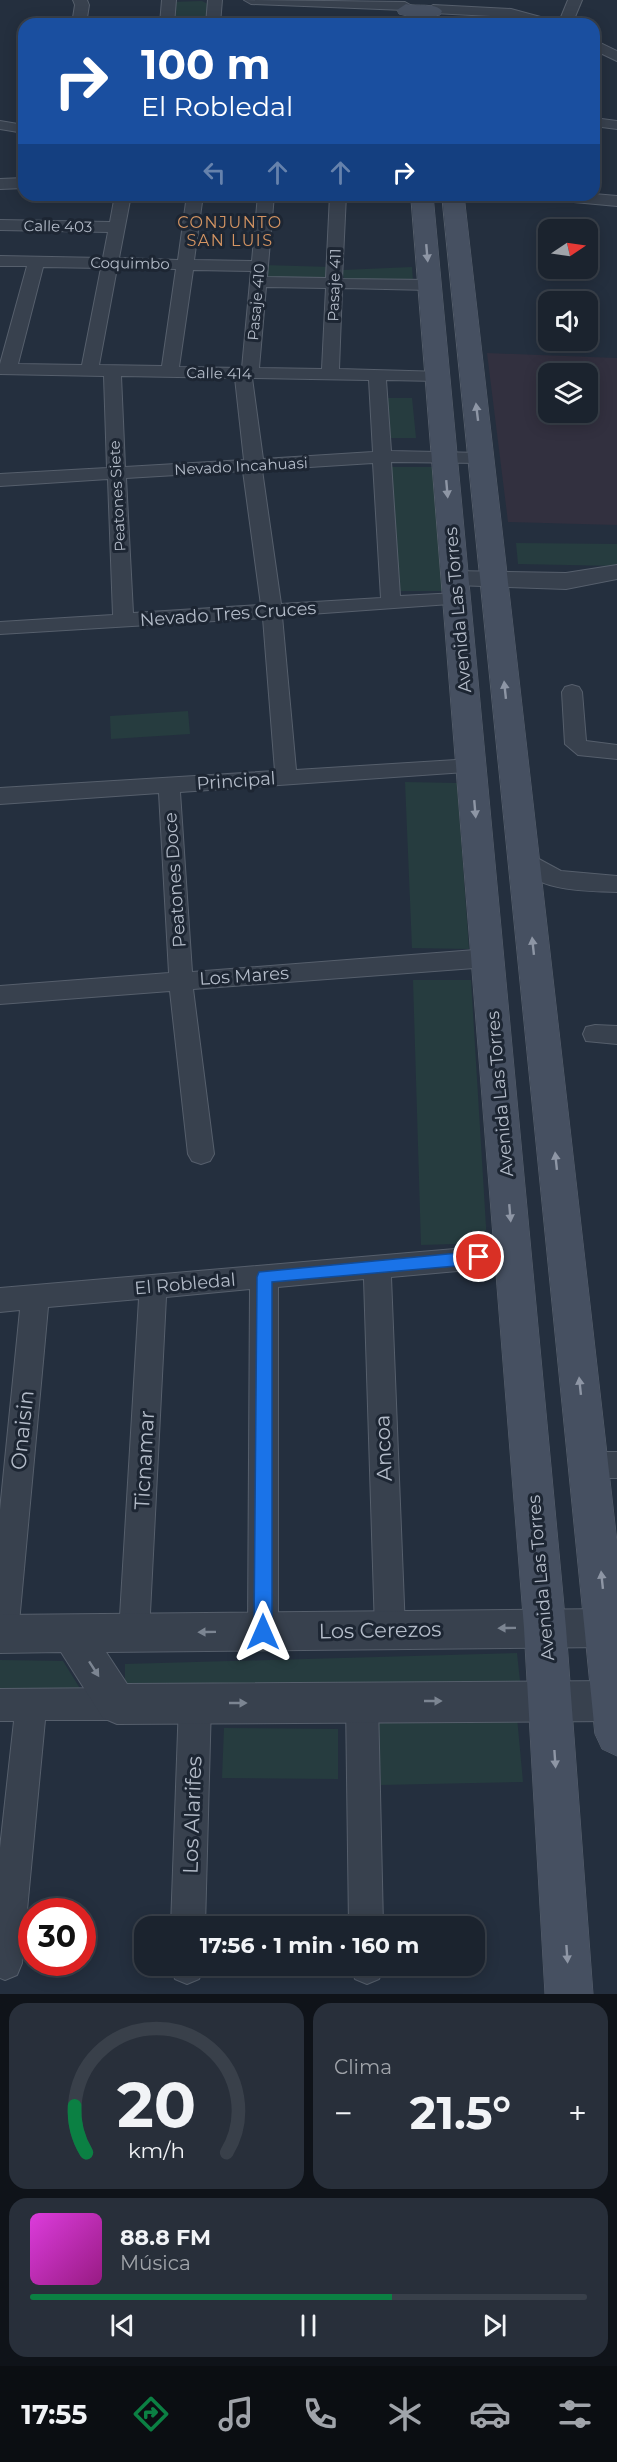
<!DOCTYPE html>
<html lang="es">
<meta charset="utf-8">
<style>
body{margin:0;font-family:Montserrat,sans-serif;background:#282f3a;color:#f1f3f6;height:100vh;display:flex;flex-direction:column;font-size:22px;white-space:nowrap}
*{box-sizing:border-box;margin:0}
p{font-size:20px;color:#a0a4aa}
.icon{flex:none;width:33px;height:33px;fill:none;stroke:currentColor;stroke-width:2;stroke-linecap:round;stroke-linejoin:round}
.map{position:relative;height:1994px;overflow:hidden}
.drawer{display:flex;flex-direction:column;gap:9px;padding:9px;background:#0f1319;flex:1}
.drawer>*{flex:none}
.top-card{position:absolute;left:18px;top:18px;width:582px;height:183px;border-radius:18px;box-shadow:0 3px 15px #0003,0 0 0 2px #39404a;background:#1a4fa0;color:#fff;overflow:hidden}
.needle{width:39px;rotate:77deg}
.controls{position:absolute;left:538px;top:219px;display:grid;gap:12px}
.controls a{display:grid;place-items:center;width:60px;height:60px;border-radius:12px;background:#1b232e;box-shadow:0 3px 15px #0003,0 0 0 2px #39404a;font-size:30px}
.speed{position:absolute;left:18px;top:1898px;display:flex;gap:12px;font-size:30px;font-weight:700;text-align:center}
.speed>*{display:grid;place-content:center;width:78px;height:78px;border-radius:50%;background:#1b232e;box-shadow:0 3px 15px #0003,0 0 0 2px #39404a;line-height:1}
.speed .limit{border:9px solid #d22;background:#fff;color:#111}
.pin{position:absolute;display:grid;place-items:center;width:51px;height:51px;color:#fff;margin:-26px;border:3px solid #fff;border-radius:50%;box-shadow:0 2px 6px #0007}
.me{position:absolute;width:66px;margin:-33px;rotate:0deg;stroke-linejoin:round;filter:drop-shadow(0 0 4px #0008)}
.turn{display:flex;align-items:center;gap:21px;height:126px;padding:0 24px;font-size:27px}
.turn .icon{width:78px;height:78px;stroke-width:2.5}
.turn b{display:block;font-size:42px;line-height:51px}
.lanes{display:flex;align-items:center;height:57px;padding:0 24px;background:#0003;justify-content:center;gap:30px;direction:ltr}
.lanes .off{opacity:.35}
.big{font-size:45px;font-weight:700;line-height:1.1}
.drawer .card{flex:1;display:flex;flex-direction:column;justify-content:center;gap:9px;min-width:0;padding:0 21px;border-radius:18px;background:#282f3a}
.drawer .dial{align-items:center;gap:0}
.dial svg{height:156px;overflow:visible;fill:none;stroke:#39404a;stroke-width:7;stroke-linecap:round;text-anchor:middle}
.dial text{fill:#f1f3f6;stroke:none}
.song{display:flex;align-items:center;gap:18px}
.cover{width:72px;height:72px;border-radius:9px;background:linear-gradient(135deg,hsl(300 70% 55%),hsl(310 70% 35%))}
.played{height:6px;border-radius:3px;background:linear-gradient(90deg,#0b8043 65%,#39404a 65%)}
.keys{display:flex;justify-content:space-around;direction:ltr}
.heat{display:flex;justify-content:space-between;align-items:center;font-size:33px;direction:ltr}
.drawer .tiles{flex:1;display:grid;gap:9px;grid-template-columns:1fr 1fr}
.card:last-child{grid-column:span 2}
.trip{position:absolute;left:134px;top:1916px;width:351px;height:60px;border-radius:18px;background:#1b232e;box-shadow:0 3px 15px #0003,0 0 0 2px #39404a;font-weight:700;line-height:60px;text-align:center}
.tab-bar{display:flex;height:96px;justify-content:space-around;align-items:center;background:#0b0e12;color:#a0a4aa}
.tab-bar .icon{width:42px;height:42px}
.tab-bar .on{color:#0b8043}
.tab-bar b{font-size:27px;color:#f1f3f6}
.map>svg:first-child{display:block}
.medical{fill:#32303f;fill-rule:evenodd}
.green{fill:#263c3f}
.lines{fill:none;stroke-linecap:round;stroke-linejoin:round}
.minor-casing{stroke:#565f6c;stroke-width:2}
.tertiary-casing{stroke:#565f6c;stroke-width:2}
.secondary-casing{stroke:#565f6c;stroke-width:1}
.minor{fill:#38414e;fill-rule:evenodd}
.tertiary{fill:#38414e;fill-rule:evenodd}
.secondary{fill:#465061;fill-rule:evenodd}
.oneway{fill:#8e96a5}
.oneway2{fill:#7c8592}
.route{fill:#1a73e8;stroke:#114b97;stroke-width:1.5}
.labels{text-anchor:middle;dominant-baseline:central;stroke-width:6;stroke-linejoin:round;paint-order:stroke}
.far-street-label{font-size:15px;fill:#b4bcc9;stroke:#1d2633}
.far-neighbourhood-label{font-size:16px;letter-spacing:1.5px;fill:#d59563;stroke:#1d2633}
.street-label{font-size:18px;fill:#b4bcc9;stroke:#1d2633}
.near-street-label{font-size:21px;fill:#b4bcc9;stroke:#1d2633}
</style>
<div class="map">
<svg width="617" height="1994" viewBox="0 0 617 1994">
<rect width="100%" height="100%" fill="#242f3e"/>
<!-- medical -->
<path class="medical" d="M487,353l130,5v167l-109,-3zM549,374h39v38h-39z"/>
<!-- green -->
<path class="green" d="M202,1l6,3 -1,20h-37l2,-22z
M264,265l67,2v12l-68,-1z
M412,267l1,14 -69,-2 -2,-9z
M385,398h27l4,40h-28z
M389,467h43l11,124h-46z
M516,543l101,1v22l-99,-2z
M188,711l2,23 -79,5 -1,-23z
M405,782l52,1 12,166 -57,-1z
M413,980h58l16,263 -66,2z
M517,1653l4,37 -396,-1v-25z
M0,1660l63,1 18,29 -81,4z
M517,1717l6,65 -142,3 -3,-64z
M224,1728l114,1v50l-116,-1z"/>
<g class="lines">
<!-- minor casing -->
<g class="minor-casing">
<path id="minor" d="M73,0h14l2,5 -3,19h-14l3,-19z
M162,0h14l-2,24h-14z
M208,0h14l-2,24h-14z
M244,0l161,2 7,4 -7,4 -154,-6z
M568,0h14l-10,24h-34l-27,-7 -78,-4 -7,-4 7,-4 78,4 48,13z
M594,40l23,11v10l-23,-11z
M594,118l23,3v8l-23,-3z
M0,121l24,4v8l-24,-4z
M24,178v10l-24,1v-10z
M594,194l23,2v10l-65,-6 -8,-5z
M115,195h16l-12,63 59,2 9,-65h16l-9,65 58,1 6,-66h16l-7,82 59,1 4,-83h16l-4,84 88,1 8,5 -8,5 -88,-2 -3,81 105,3 3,4 -3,4 -6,1 -52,-1 5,71 92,2 9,5 -9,5 -92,-1 9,134 57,-3 7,2 3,4 -3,4 -182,13 14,154 176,-11 8,2 3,5 -3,5 -300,21 12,180 296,-23 8,3 4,6 -4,6 -8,3 -295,22 21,165 -4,7 -9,3 -9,-3 -4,-7 -18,-163 -170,13v-18l169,-13 -10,-180 -159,11v-16l275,-17 -12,-153 -263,16v-12l113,-7 -5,-136 -108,7v-12l107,-6 -3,-92 -104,-2v-10l27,-98h-27v-10l103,2 5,-26 -108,-2v-10l110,2zM43,267l58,1 -19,97 -64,-1zM117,268l59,1 -14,97 -63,-1zM193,270l58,1 -9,97 -63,-1zM266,287l60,1 -4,81 -63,-1zM121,376l114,2 9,82 -119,7zM252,378l117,2 4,72 -110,7zM373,463l8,135 -100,6 -19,-134zM243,471l18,134 -128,8 -7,-135z
M572,685l7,2 3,5 4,49 31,4v14l-39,-4 -13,-11 -3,-52 3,-5z
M524,851l37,20 56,5v16c-33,-1 -85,0 -104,-33l3,-6z
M595,1025l22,1v18l-31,-3 -3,-7 3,-7z
M513,1244l9,3 4,8 -4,8 -9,3 -122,11 14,353 -4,11 -11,4 -11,-4 -4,-11 -11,-351 -86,8v345l-4,11 -11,4 -11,-4 -4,-11 2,-343 -84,8 -17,336 -4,11 -11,4 -11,-4 -4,-11 20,-334 -91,8 -30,327 -4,11 -14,3v-138l20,-200 -20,2v-24z
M589,1452h28v26h-28l-10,-4 -4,-9 4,-9z
M362,1686l11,5 5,11 5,224h-34l-3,-224 5,-11z
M195,1687l11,5 5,11 -6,223h-34l8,-223 5,-11z
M117,1688l11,5 5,11 -5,11 -11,5h-72l-23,243 -5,12 -12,5 -5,-2v-130l14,-127h-14v-32z
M170,1965h34v2l-5,12 -12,5 -12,-5z
M350,1965h34v2l-5,12 -12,5 -12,-5z"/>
</g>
<!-- tertiary casing -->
<g class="tertiary-casing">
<path id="tertiary" d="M617,565v14l-51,10 -111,-4 -9,-2 -3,-5 3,-5 9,-2 111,2z
M607,1609l10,4v30l-10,4 -501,5 21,32 487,-3 3,2v36l-3,2 -497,3 -14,-6 -42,-66 -61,1v-38z"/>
</g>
<!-- secondary casing -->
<g class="secondary-casing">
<path id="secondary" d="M406,4c11,3 29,-2 36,7l-2,4 -20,4 -21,-5 -2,-4z
M411,195h22l133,1433 27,366h-48l-21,-366z
M442,195h22l153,1347v214l-15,-7 -7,-15z"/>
</g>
<!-- minor -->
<use href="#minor" class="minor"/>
<!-- tertiary -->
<use href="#tertiary" class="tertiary"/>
<!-- secondary -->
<use href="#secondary" class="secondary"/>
</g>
<!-- one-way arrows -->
<defs><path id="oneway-solid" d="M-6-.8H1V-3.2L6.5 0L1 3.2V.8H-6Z" transform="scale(1.5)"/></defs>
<g class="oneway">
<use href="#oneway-solid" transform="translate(427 253) rotate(85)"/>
<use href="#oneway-solid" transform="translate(477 412) rotate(-97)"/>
<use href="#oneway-solid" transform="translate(447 489) rotate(85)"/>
<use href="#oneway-solid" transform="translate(505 690) rotate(-96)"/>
<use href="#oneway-solid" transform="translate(475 809) rotate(85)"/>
<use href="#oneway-solid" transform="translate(533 946) rotate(-96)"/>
<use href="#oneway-solid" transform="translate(556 1161) rotate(-96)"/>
<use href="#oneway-solid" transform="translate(510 1213) rotate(85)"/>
<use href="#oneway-solid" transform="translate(580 1386) rotate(-96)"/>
<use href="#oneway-solid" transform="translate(602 1580) rotate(-96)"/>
<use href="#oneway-solid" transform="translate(555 1759) rotate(86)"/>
<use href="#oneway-solid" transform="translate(567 1954) rotate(86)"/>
</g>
<g class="oneway2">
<use href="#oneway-solid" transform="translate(507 1628) rotate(179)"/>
<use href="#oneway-solid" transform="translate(207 1632) rotate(179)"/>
<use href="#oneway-solid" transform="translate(94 1669) rotate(57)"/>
<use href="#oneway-solid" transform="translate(433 1701)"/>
<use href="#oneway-solid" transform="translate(238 1703)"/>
</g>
<!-- route -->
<path class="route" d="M479,1251l8,6 -8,7 -207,18v350l-3,6 -6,2 -6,-2 -3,-6 3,-355 2,-5z"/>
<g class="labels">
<!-- far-street labels -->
<g class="far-street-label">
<text transform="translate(58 226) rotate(1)">Calle 403</text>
<text transform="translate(130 263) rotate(1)">Coquimbo</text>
<text transform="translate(334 285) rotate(-88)">Pasaje 411</text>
<text transform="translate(256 302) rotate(-85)">Pasaje 410</text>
<text transform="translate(219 373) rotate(1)">Calle 414</text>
<text transform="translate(241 466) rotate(-3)">Nevado Incahuasi</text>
<text transform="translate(117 496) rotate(-93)">Peatones Siete</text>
</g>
<!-- far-neighbourhood labels -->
<g class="far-neighbourhood-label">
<text x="230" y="222">CONJUNTO<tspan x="230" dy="18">SAN LUIS</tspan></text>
</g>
<!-- street labels -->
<g class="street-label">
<text transform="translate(458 610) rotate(-95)">Avenida Las Torres</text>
<text transform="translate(228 614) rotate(-4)">Nevado Tres Cruces</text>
<text transform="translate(236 781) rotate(-4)">Principal</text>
<text transform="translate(175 880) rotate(-94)">Peatones Doce</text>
<text transform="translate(244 976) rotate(-4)">Los Mares</text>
<text transform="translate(500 1094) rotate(-95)">Avenida Las Torres</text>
<text transform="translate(185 1284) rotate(-5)">El Robledal</text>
<text transform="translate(541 1578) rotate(-95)">Avenida Las Torres</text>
</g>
<!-- near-street labels -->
<g class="near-street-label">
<text transform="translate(22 1430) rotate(-84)">Onaisin</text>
<text transform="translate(383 1448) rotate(-92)">Ancoa</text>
<text transform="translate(144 1460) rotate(-87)">Ticnamar</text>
<text transform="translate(380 1630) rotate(-1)">Los Cerezos</text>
<text transform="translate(192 1815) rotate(-88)">Los Alarifes</text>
</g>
</g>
</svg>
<div class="controls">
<a><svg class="needle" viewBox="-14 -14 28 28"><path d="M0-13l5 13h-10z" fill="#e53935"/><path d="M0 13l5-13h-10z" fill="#a0a4aa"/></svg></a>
<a><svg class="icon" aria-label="sound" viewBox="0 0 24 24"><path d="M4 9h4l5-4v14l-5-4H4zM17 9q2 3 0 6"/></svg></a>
<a><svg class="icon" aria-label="layers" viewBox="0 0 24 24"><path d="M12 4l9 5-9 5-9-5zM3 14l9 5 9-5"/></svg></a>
</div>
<div class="speed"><div class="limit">30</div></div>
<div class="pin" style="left:479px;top:1257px;background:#d93025"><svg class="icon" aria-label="arrive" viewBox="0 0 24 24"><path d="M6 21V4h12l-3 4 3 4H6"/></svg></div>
<svg class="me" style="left:263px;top:1632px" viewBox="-20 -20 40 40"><path d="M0-17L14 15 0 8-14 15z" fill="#1a73e8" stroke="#fff" stroke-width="4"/></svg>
<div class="trip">17:56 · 1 min · 160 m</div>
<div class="top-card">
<div class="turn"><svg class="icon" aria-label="right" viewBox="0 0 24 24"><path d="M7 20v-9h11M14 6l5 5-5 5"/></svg><div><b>100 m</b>El Robledal</div></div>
<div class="lanes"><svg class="icon off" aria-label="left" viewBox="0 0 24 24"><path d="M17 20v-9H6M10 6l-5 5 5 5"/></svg><svg class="icon off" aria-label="ahead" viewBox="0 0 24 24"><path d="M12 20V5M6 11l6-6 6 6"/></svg><svg class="icon off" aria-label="ahead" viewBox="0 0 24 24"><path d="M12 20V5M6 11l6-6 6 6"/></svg><svg class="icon" aria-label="right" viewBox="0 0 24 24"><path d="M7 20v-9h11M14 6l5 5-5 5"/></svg></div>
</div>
</div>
<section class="drawer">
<div class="tiles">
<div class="card dial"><svg viewBox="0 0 100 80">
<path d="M14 69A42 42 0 1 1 86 69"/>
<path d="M14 69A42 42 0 0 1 8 45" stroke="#0b8043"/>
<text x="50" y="56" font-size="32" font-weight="700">20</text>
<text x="50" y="72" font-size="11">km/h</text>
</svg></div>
<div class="card"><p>Clima</p>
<div class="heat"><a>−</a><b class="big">21.5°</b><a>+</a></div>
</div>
<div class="card">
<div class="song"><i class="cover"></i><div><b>88.8 FM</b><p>Música</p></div></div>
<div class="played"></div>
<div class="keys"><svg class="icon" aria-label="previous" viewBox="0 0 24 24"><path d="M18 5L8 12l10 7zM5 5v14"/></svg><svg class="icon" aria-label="pause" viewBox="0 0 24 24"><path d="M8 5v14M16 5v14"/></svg><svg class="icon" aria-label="next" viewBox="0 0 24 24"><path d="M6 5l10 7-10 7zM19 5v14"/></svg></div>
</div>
</div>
</section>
<nav class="tab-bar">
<b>17:55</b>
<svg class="icon on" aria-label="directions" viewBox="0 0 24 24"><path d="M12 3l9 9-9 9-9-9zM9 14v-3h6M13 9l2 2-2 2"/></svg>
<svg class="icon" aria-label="music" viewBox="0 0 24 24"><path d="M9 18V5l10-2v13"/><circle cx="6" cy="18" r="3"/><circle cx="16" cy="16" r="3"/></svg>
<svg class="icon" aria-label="phone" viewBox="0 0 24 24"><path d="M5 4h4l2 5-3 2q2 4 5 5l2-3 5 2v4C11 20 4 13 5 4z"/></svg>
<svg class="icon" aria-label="climate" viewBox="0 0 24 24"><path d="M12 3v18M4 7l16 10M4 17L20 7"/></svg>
<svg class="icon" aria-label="car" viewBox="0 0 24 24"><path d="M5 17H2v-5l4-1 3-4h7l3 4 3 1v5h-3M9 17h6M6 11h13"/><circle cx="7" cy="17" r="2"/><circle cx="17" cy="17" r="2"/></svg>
<svg class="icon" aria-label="filters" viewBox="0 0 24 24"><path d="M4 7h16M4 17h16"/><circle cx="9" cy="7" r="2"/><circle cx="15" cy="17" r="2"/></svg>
</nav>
